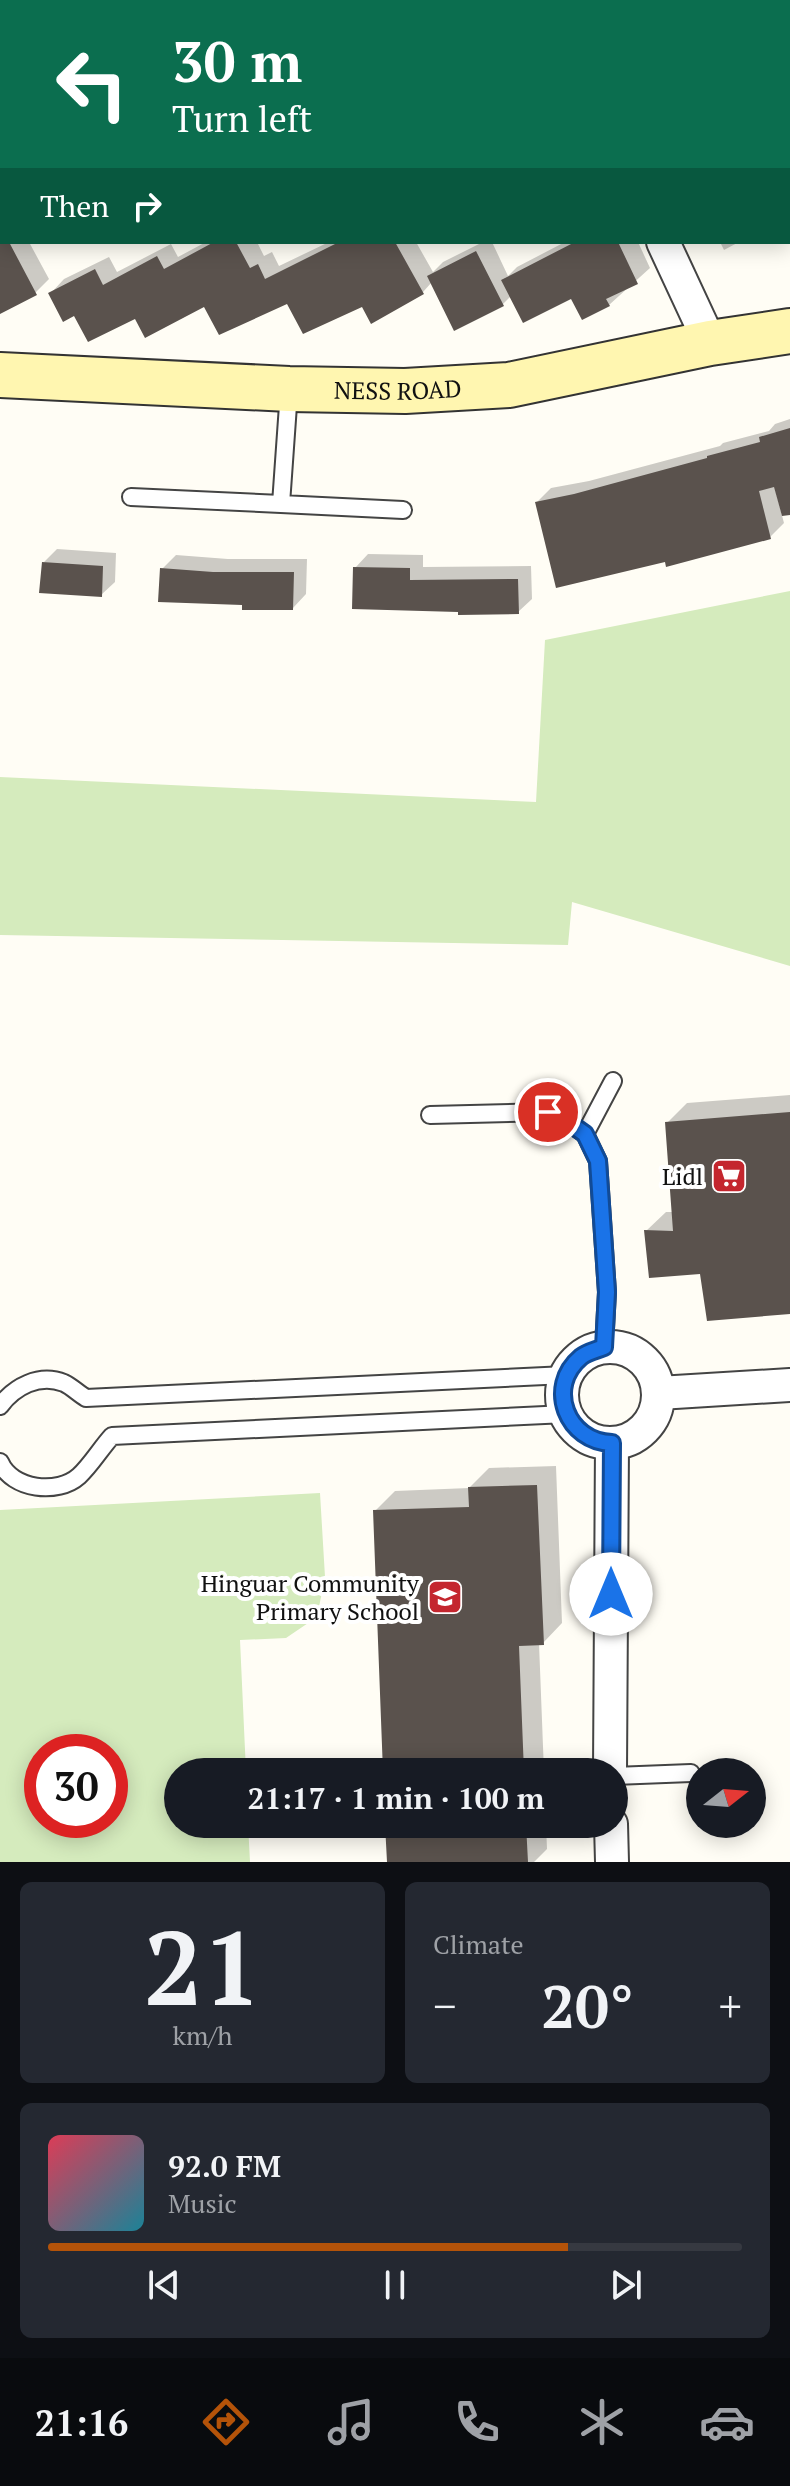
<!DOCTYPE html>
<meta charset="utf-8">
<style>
body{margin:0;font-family:"PT Serif",serif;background:#242831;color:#f1f3f6;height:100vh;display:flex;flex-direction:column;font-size:30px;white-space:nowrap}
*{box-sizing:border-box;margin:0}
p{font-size:26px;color:#9ea1a6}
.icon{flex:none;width:44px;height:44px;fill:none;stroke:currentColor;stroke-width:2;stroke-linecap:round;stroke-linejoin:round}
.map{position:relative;height:1862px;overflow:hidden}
.side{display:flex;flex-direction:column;gap:20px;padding:20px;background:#0d0f14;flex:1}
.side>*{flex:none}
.hud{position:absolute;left:0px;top:0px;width:790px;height:244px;box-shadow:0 4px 20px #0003;background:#0b6e4f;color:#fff;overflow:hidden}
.needle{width:52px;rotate:73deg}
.controls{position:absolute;left:686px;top:1758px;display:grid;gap:16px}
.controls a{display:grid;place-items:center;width:80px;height:80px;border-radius:50%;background:#171b24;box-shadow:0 4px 20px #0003;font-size:40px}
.speed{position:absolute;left:24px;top:1734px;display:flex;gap:16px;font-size:40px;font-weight:700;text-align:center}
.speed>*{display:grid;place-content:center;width:104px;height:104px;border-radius:50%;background:#171b24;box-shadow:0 4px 20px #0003;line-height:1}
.speed .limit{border:12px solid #d22;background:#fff;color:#111}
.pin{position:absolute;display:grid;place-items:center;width:68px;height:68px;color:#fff;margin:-34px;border:4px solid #fff;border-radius:50%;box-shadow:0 2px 8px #0007}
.me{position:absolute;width:88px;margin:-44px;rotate:0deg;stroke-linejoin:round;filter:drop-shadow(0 0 6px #0008)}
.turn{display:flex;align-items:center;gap:28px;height:168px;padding:0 40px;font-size:36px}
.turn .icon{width:104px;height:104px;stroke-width:2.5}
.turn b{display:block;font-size:56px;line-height:68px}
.then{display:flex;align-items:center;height:76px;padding:0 40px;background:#0003;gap:16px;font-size:30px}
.big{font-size:60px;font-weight:700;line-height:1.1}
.side .card{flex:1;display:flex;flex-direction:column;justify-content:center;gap:12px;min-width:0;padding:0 28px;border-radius:12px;background:#242831}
.side .dial{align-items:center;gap:0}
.dial b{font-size:104px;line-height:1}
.song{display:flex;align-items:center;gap:24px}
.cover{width:96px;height:96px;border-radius:12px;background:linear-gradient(135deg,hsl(350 70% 55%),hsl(190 70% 35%))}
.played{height:8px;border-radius:4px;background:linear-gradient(90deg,#b45309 75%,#363941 75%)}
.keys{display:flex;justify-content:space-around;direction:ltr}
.heat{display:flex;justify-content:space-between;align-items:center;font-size:44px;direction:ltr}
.side .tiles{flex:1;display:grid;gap:20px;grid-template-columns:1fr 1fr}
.card:last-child{grid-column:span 2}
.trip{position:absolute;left:164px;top:1758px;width:464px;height:80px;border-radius:40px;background:#171b24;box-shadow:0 4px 20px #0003;font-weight:700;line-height:80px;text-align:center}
.menu{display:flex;height:128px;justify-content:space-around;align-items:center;background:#090b0e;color:#9ea1a6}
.menu .icon{width:56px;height:56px}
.menu .active{color:#b45309}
.menu b{font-size:36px;color:#f1f3f6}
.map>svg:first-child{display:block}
.green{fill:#d5ebbd;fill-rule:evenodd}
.shadow{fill:#0003}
.building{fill:#5a524d}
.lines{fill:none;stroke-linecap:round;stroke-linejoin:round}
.lane-casing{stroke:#444;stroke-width:20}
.street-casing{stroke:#444;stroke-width:36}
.secondary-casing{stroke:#333;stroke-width:48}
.lane{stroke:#fff;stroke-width:16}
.street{stroke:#fff;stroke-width:32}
.secondary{stroke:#fff6b0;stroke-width:44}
.route-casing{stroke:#114b97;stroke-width:20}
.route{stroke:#1a73e8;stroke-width:14}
.labels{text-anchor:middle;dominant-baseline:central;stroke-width:8;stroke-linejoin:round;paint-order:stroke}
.street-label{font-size:24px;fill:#111;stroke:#fff}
.poi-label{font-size:24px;fill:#111;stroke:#fff;text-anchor:end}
</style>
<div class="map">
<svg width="790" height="1862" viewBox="0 0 790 1862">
<rect width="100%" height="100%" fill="#fffdf5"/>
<!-- green -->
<path class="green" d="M790,591v375l-218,-64 -4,43 -568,-10v-158l536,25 9,-162z
M320,1493l5,84 -8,40 -31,21 -46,2 6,132h-68v52h70l2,38h-250v-352zM42,1752h68v68h-68z"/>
<!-- shadow -->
<path class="shadow" d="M790,53v112l-2,-4z
M2,241l27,1 20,37 -14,14 -35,19z
M206,242h51l7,14 8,-4 7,14 50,-24h87l17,30 10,-10 40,-20h9l16,34 9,-9 48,-25h73l12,26 -41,37 -37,-9h-61l-9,9 -70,-23 -9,10 -60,12 -75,-3 -83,3 -130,10 -24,-21 13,-14 45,-22 8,15 54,-28 7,13z
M720,242h19l-15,8z
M790,419v61l-16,5 10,38 -14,14 -103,23 -130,-58 14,-14 38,-7 131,-35 3,-3 46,-12 6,-7z
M57,549l59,4 -1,29 -14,13 -57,-33z
M368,554l55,1v12l108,-1 1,33 -14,13 -58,-2 -105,-42z
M176,555l52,4h79l-1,35 -13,14 -49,-5 -82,-34z
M790,1095v217l-88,-40 -56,-41 20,-19h7l-6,-89 20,-20z
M556,1466l6,157 -19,20h-4l5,129h-159l-10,-261 20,-20 74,-3 20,-20z
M387,1824h159l1,25 -13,13h-145z"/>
<!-- building -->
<path class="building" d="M0,225l2,17h7l28,53 -37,19z
M214,242h22l14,26 8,-4 7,15 74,-37h56l29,52 -53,30 -9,-17 -59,27 -16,-30 -68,31 -15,-28 -59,31 -10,-19 -47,23 -14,-26 -11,6 -15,-29 47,-24 8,16 54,-29 7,13z
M575,242h43l20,42 -32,15 4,7 -28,14 -11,-21 -48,24 -22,-43z
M476,251l28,55 -50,25 -27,-55z
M790,428v87l-8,1 -8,-29 -15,4 12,48 -105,28 -1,-5 -109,26 -21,-86 39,-8 133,-36v-2l53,-14 -1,-5z
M42,562l61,4 -1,31 -63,-4z
M353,567l57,1v12l108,-1 1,35 -61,1v-3l-106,-3z
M160,568l53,4h81l-1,38h-51v-5l-84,-3z
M790,1112v202l-83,7 -7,-47 -51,4 -5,-48 29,1 -8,-109z
M537,1485l7,160 -25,1 5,126h-141l-10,-262 96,-3 -1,-20z
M385,1824h141l2,38h-141z"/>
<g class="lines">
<!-- lane casing -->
<g class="lane-casing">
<path id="lane" d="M289,391l-8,113 122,6
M131,497l150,7
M430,1115l118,-3 13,5 24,17 13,27 9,131 -3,55
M585,1134l28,-53
M0,1406c14,-19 39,-33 64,-23 7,3 15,11 22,15l480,-23
M0,1462c12,28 58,33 79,14 12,-11 22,-28 33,-40l454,-22
M614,1776l77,-3"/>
</g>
<!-- street casing -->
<g class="street-casing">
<path id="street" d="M554,0l1,2
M330,2l4,-2
M0,160l2,-1
M663,242l47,101
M562 1395a48 48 0 1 1 96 0a48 48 0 1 1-96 0Z
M659,1393l131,-8
M610,1772l2,-329
M611,1824l1,38"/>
</g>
<!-- secondary casing -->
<g class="secondary-casing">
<g id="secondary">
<path id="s1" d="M0,375l289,14 116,2 104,-6 201,-42 80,-12"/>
</g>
</g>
<!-- lane -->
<use href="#lane" class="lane"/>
<!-- street -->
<use href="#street" class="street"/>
<!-- secondary -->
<use href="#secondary" class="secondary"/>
</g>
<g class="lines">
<!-- route casing -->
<g class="route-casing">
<path id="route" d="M548,1112l13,5 24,17 13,27 9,131 -3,55c-7,3 -17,5 -23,10 -36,30 -14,85 31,86l-1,151"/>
</g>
<!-- route -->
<use href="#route" class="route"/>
</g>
<!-- icons -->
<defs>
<g id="supermarket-square" transform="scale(1.8)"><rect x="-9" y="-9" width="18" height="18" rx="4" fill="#c4262e" stroke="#fff"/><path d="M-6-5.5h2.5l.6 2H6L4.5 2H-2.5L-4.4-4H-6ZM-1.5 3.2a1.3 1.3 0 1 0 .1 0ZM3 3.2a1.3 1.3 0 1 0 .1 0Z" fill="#fff"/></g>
<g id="school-square" transform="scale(1.8)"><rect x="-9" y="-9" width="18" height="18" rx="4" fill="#c4262e" stroke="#fff"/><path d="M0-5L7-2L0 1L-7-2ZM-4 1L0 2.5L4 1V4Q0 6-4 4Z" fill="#fff"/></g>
</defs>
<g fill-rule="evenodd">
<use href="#supermarket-square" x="729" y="1176"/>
<use href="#school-square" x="445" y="1597"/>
</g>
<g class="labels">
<!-- street labels -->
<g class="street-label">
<text stroke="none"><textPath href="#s1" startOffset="398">NESS ROAD</textPath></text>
</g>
<!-- poi labels -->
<g class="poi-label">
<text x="703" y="1176">Lidl</text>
<text x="419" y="1583">Hinguar Community<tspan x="419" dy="28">Primary School</tspan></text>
</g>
</g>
</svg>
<div class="controls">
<a><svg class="needle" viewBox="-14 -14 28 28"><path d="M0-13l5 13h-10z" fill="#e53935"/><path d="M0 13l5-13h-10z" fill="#9ea1a6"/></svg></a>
</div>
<div class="speed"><div class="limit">30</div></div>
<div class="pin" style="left:548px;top:1112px;background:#d93025"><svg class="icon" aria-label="arrive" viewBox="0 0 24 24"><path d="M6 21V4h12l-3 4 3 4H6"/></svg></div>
<svg class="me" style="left:611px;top:1594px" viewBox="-20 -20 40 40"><circle r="19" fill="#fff"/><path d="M0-13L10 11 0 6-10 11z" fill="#1a73e8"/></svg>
<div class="trip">21:17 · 1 min · 100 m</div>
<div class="hud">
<div class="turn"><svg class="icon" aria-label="left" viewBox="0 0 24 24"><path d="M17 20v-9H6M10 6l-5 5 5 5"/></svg><div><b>30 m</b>Turn left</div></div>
<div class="then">Then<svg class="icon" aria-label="right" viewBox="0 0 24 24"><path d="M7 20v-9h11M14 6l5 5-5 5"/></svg></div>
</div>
</div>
<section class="side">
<div class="tiles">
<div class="card dial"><b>21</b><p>km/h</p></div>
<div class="card"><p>Climate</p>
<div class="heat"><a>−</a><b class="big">20°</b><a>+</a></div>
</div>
<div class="card">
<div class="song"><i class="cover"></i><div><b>92.0 FM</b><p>Music</p></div></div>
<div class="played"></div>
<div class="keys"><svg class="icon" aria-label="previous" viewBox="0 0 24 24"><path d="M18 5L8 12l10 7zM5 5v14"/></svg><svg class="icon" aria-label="pause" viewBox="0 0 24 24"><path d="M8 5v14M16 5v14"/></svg><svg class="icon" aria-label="next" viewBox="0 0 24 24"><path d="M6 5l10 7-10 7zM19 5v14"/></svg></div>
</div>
</div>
</section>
<nav class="menu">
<b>21:16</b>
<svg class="icon active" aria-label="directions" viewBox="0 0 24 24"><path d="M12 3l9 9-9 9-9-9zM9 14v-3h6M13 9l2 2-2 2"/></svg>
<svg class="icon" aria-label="music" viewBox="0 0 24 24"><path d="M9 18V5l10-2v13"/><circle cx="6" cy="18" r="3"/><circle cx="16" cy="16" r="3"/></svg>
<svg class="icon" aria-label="phone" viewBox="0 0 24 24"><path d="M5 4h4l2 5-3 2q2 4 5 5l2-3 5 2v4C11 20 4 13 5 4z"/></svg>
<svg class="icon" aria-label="climate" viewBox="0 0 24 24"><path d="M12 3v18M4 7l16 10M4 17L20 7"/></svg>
<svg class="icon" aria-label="car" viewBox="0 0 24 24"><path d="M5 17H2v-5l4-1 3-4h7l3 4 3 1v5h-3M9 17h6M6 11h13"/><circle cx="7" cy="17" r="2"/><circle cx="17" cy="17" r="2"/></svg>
</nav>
